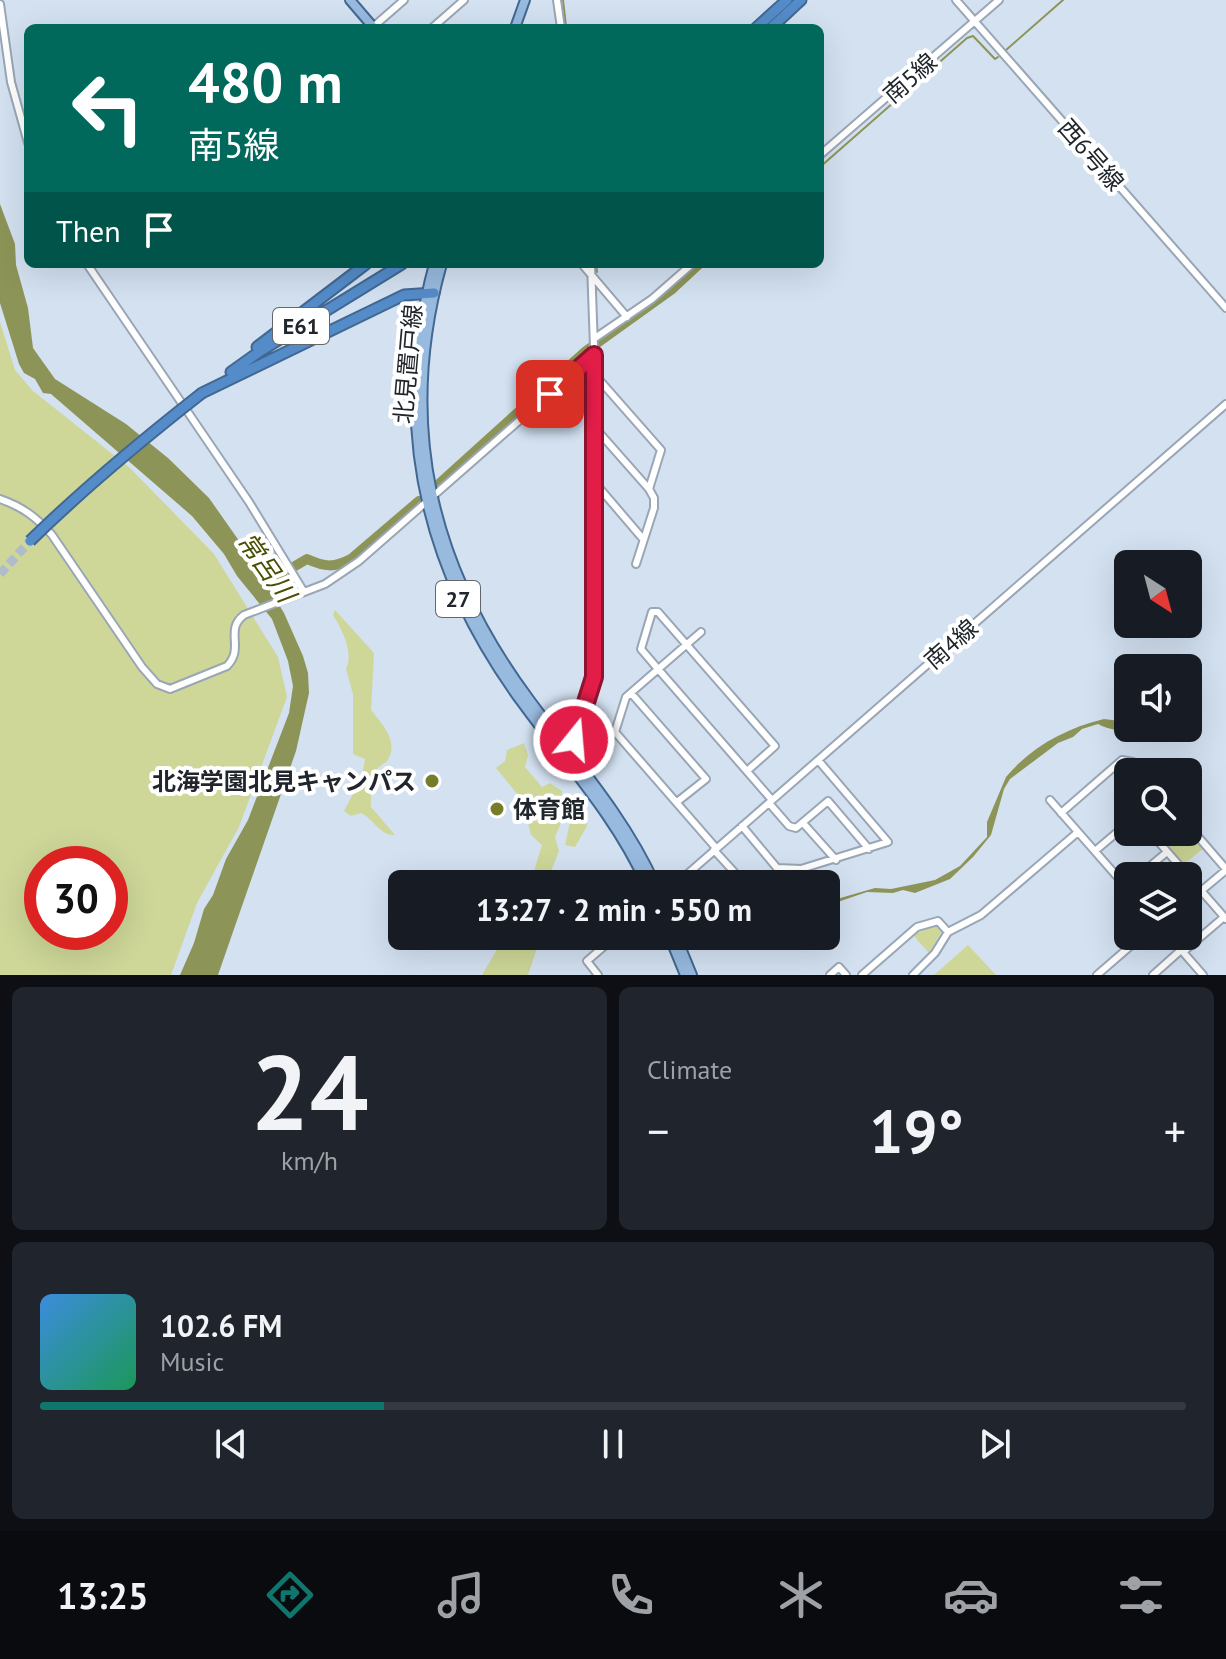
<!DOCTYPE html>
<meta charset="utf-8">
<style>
body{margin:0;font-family:"PT Sans","Noto Sans JP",sans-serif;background:#20242c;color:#f1f3f6;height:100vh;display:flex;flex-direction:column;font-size:30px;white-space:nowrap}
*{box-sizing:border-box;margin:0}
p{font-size:26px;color:#9ea1a6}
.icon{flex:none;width:44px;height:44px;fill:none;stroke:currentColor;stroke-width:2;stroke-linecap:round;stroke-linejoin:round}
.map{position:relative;height:975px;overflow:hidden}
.sheet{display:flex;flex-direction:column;gap:12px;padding:12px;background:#0d0f14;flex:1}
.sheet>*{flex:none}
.banner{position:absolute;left:24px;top:24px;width:800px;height:244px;border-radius:12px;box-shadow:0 8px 32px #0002;background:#00695c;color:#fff;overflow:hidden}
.needle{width:52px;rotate:144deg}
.fabs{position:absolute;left:1114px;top:550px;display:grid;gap:16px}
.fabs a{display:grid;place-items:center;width:88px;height:88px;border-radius:12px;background:#171b24;box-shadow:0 8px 32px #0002;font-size:40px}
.speed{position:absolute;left:24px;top:846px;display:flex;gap:16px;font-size:40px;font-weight:700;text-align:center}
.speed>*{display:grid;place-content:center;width:104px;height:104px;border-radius:50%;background:#171b24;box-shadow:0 8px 32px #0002;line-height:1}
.speed .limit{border:12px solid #d22;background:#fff;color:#111}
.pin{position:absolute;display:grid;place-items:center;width:68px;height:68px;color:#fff;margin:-34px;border-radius:16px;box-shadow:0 4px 12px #0006}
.me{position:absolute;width:88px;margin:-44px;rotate:17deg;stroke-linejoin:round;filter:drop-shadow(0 0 6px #0008)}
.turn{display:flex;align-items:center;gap:28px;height:168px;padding:0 32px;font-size:36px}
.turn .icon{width:104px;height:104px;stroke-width:2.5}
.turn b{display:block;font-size:56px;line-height:68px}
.then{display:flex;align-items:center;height:76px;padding:0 32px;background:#0003;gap:16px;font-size:30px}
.big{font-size:60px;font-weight:600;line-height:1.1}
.sheet .tile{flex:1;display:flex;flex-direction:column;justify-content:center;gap:12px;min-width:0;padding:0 28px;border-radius:12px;background:#20242c}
.sheet .dial{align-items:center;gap:0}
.dial b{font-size:104px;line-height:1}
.song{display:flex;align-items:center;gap:24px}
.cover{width:96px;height:96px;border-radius:12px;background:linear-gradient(135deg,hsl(210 70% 55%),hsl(150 70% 35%))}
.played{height:8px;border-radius:4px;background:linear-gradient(90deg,#0f766e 30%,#363941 30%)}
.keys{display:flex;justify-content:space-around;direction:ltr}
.heat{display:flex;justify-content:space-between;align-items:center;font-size:44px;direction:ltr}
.sheet .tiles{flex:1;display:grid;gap:12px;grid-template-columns:1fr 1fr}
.tile:last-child{grid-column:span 2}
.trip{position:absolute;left:388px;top:870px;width:452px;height:80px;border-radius:12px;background:#171b24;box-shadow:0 8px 32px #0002;font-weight:600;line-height:80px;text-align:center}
.tabs{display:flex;height:128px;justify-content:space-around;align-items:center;background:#090b0e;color:#9ea1a6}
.tabs .icon{width:56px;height:56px}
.tabs .current{color:#0f766e}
.tabs b{font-size:36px;color:#f1f3f6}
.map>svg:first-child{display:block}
.green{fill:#ced798;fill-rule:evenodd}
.water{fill:#8d9457}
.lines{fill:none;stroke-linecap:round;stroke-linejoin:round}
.stream{stroke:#8d9457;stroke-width:2}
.river{stroke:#8d9457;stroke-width:10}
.highway-tunnel{stroke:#afbcca;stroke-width:9;stroke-dasharray:9 4.5;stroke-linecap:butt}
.minor-casing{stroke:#99a6b5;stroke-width:10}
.major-casing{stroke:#426892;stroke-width:12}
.highway-casing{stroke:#426892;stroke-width:13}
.minor{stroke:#fff;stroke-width:6}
.major{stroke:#98badf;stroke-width:8}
.highway{stroke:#548cc9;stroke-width:9}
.highway-bridge-casing{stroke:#426892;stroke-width:13;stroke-linecap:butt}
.highway-bridge{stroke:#548cc9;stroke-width:9}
.route-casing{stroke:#92132f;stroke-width:20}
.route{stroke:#e11d48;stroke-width:14}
.poi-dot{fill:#757d28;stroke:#fff;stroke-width:3}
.labels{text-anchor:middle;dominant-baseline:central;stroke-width:8;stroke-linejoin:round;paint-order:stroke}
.shield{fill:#fff;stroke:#63676b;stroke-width:2}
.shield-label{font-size:22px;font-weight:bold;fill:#20262c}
.street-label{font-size:24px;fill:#20262c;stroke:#fff}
.poi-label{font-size:24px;font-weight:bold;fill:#20262c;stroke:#fff;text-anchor:end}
.water-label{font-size:26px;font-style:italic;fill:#4a4f03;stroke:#fff}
</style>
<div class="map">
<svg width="1226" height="975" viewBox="0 0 1226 975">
<rect width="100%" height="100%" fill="#d3e1f1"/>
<!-- green -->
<path class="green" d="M0,322l15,48 18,21 97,77 84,86 64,103 9,40 -48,130 -42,76 -26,72h-171zM42,864h68v68h-68z
M335,610l39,43 -3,57c11,14 29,32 16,51 -3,3 -8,5 -10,8 -8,11 -6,26 -6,38l24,28c-15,1 -21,-16 -34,-22l-10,3 -7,-5 18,-34 3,-18 -12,-5v-60l-7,-25c8,-16 -4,-40 -13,-54z
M524,743l4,12 -3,12 17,20 8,-4 12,8 -1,32 -6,14 4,14 -13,33h-16l12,-39 -11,-10 -8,-34 -27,-33 9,-7 2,-11z
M580,811l6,2 1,13 -12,21 -10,-2 7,-32z
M1189,831l15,17 -21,17 -15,-17z
M937,924l5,7 -13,22 -16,-18z
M505,936h36l-13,39h-46z
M968,945l28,30h-62z"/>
<!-- water -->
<path class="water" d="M0,204l15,40 1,21 12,43 5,40 22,31 71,45 42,34 41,40 40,57 35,58 19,43 5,17 1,20 -13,58 -78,224h-38l14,-32 10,-34 9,-14 13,-36 22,-39 41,-107 4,-27 -5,-25 -16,-42 -35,-43 -13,-22 -32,-38 -141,-122 -8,-1 -8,-14 -11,-6 -5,-9 -19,-61z
M1104,719l24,3v6h55c-18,7 -69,6 -85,-4l-16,5 -9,8 -15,6 -48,36 -6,10 -13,46 -18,22 -23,22 -35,14 -12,-3 -10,3 -26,-1 -41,14v-3l4,-2 45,-13 16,1 44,-9 25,-14 27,-29v-15l19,-45c25,-30 60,-49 98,-58z"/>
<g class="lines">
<!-- stream -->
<path class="stream" d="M563,0l3,26
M1006,50l57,-50
M820,167l147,-129 6,-2 22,23 3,-2
M596,264l1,8
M600,339v2"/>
<!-- river -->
<path class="river" d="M440,483l146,-132 85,-61 28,-26
M295,566l12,-7c18,8 27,9 44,0l68,-58
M258,589l24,-15"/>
<!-- highway-tunnel -->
<path class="highway-tunnel" d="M0,574l30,-33"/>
<!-- minor casing -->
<g class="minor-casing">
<path id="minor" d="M557,0l4,28
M956,0l270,308
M0,4l11,78 17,61
M373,27l31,-27
M432,28l32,-28
M820,155l179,-155
M87,264l162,238 55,90
M582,264l45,53
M595,338l57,-39 40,-35
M595,375l66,75 -12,39 -53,-60
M596,484l47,55
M0,499c23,8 36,18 52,36l90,132 15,17 13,5 57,-23c18,-18 -3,-36 17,-51l81,-31 34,-23 235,-206
M636,564l18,-56v-10l-5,-9
M701,632l-75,65 -11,35 101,116
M631,693l75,86 -29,23
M563,751l11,-11 20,-63 1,-302 -4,-111
M747,771l28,-25 -117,-134h-6l-11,37 17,20 114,131
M1050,800l78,89
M1128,801l-2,2 2,3
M769,803l20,23 7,2 32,-27 41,48
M1061,813l61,-53 11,2 9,10
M803,823l33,37
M1188,825l38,44
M742,826l35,42 24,1 87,-27 -70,-82
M1150,832l76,87
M714,850l31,34
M1095,851l33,-28
M1138,876l29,-24
M676,884l550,-480
M1201,891l25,-21
M1169,936l34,39
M1183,952l41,-35
M598,975l-11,-14 29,-25
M830,975l9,-8 7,8
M862,975l55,-48 21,-6 10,11
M913,975l22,-22 13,-21 33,-17 97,-83
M1097,975l45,-39
M1153,975l28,-25"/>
</g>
<!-- major casing -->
<g class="major-casing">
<path id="major" d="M350,0l24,28
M515,28l10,-28
M434,264c-44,162 -9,307 89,440 43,59 93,113 123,180
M442,264c-45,160 -11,303 87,435 44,60 95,116 126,185
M669,936l16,39
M676,936l16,39"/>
</g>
<!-- highway casing -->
<g class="highway-casing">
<path id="highway" d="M756,28l31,-28
M771,28l30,-28
M257,347l109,-83
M231,372l28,-20 143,-88
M202,393l202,-98 30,-2"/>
</g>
<!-- minor -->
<use href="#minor" class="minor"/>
<!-- major -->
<use href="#major" class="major"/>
<!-- highway -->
<use href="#highway" class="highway"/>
<!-- highway-bridge casing -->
<g class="highway-bridge-casing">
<path id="highway-bridge" d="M30,541c54,-53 112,-101 172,-148"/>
</g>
<!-- highway-bridge -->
<use href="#highway-bridge" class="highway-bridge"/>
</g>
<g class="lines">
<!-- route casing -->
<g class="route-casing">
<path id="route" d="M550,394l44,-39v322l-20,63"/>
</g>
<!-- route -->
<use href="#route" class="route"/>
</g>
<!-- markers -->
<g class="poi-dot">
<circle cx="432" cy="781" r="8"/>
<circle cx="497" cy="809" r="8"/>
</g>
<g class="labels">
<!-- shield labels -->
<g class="shield">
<rect x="273" y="308" width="56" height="36" rx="6"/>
<rect x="436" y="581" width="44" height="36" rx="6"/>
</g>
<g class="shield-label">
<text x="301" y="326">E61</text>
<text x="458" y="599">27</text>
</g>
<!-- street labels -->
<g class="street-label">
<text transform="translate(910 78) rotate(-41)">南5線</text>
<text transform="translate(1091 155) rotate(49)">西6号線</text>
<text transform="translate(408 364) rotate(-85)">北見置戸線</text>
<text transform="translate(951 644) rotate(-41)">南4線</text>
</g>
<!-- poi labels -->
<g class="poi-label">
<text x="416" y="781">北海学園北見キャンパス</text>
<text x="513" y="809" text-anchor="start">体育館</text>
</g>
<!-- water labels -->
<g class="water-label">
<text transform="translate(267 567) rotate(55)">常呂川</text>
</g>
</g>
</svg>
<div class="fabs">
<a><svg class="needle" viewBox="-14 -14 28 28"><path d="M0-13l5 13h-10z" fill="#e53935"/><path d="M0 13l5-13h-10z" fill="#9ea1a6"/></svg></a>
<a><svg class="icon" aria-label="sound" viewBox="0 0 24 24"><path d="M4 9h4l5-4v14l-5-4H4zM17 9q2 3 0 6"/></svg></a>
<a><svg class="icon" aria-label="search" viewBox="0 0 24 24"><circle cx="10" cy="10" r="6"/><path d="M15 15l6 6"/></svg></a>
<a><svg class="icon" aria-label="layers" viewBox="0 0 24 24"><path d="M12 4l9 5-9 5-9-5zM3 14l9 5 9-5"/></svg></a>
</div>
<div class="speed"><div class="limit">30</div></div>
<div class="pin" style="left:550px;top:394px;background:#d93025"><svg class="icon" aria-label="arrive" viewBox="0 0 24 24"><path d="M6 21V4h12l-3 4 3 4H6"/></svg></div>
<svg class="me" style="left:574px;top:740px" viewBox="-20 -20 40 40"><circle r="17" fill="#e11d48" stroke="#fff" stroke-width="3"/><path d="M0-11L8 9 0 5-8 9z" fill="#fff"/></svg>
<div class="trip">13:27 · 2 min · 550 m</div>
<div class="banner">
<div class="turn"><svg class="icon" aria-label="left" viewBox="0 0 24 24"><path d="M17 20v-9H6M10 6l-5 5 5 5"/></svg><div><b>480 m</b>南5線</div></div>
<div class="then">Then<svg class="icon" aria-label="arrive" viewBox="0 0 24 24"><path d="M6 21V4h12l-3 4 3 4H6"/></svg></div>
</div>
</div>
<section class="sheet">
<div class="tiles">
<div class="tile dial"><b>24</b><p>km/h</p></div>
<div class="tile"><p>Climate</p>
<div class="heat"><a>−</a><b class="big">19°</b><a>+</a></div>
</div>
<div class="tile">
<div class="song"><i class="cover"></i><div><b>102.6 FM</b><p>Music</p></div></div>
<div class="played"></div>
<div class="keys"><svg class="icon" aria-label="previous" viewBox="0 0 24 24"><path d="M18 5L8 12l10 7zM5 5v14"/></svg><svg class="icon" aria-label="pause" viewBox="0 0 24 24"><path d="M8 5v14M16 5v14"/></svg><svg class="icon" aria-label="next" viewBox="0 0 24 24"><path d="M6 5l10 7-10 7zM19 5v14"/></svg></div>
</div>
</div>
</section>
<nav class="tabs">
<b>13:25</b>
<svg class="icon current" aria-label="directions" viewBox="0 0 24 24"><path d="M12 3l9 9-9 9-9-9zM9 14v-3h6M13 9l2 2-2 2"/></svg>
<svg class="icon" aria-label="music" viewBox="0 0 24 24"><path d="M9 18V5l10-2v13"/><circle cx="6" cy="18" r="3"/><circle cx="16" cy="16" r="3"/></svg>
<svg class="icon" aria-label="phone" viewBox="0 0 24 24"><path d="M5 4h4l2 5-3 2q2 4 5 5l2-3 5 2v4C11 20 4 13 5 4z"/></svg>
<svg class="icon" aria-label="climate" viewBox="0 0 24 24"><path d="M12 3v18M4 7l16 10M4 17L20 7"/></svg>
<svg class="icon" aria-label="car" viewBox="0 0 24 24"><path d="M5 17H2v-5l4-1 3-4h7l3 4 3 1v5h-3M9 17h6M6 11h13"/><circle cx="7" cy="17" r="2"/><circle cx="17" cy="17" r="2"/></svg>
<svg class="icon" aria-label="filters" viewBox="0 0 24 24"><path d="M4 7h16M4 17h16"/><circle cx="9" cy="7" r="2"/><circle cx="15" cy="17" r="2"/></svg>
</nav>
